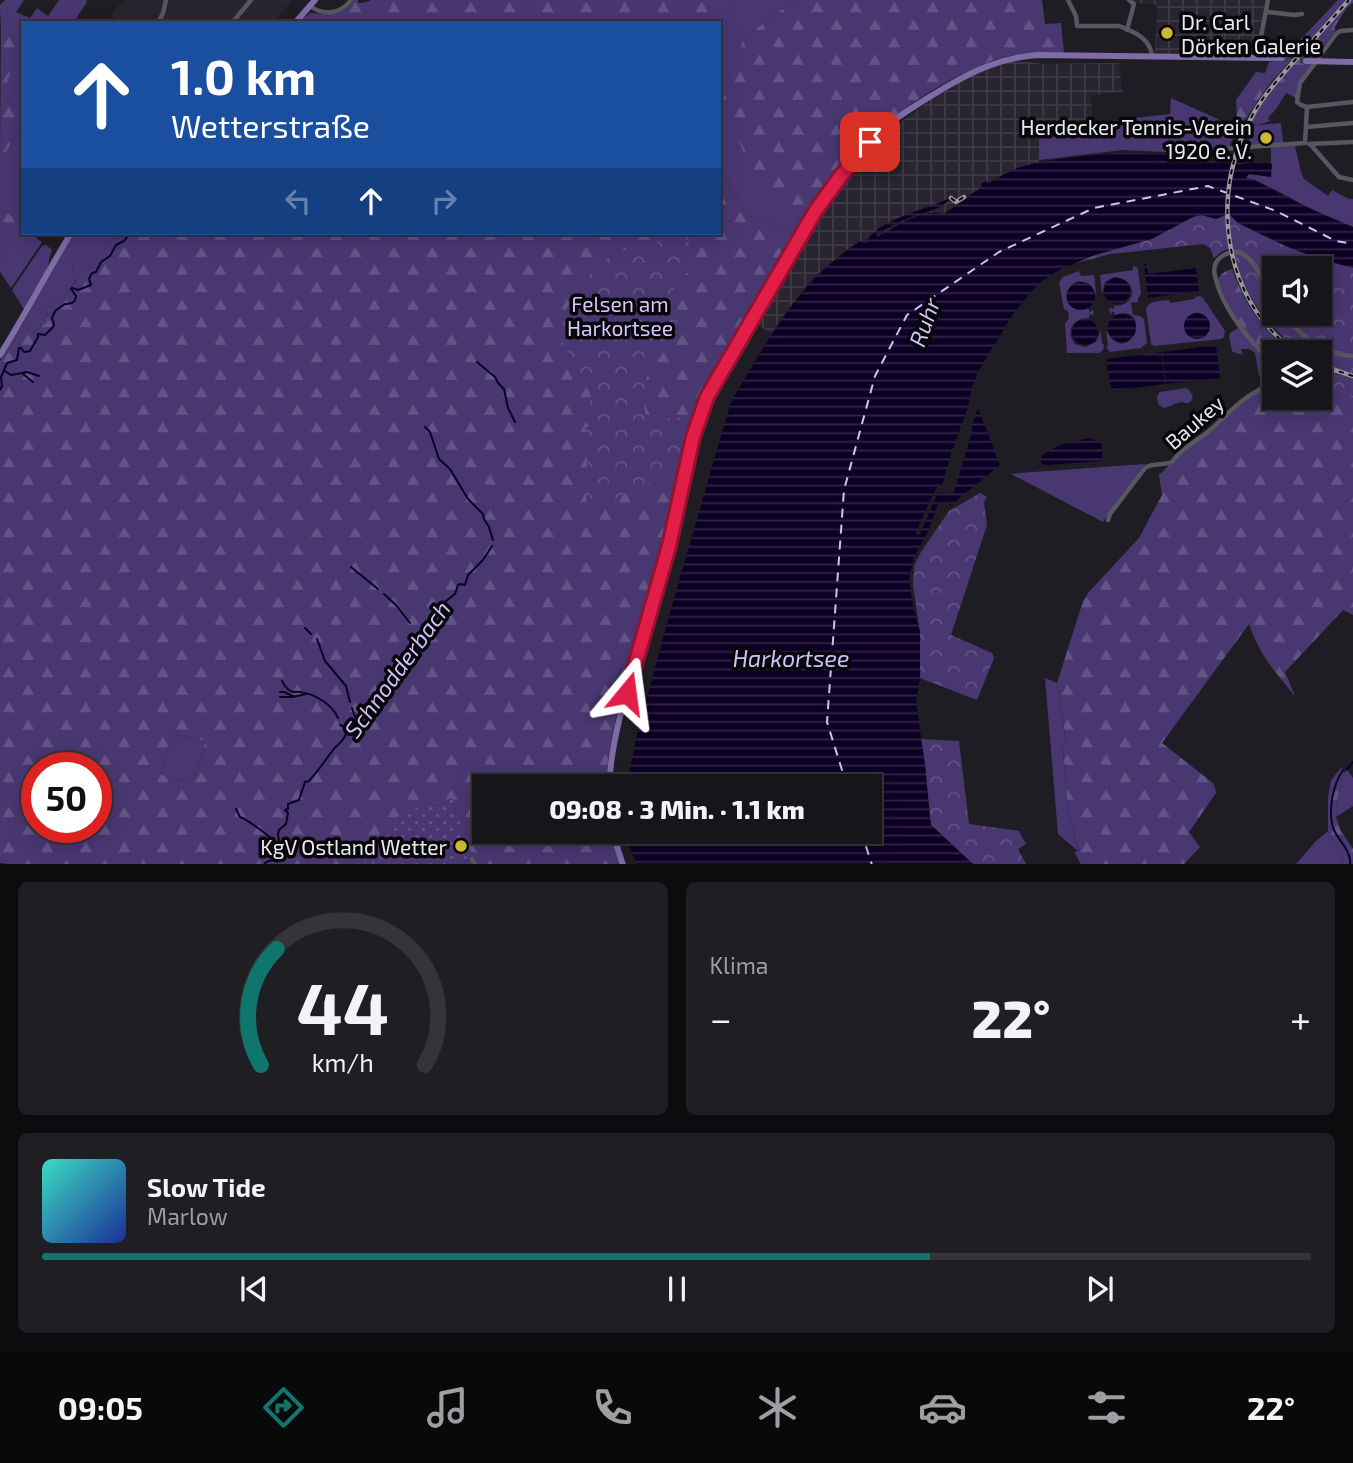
<!DOCTYPE html>
<html lang="de">
<meta charset="utf-8">
<style>
body{margin:0;font-family:"Exo 2",sans-serif;background:#1f1f23;color:#f1f3f6;height:100vh;display:flex;flex-direction:column;font-size:26px;white-space:nowrap}
*{box-sizing:border-box;margin:0}
p{font-size:23px;color:#9e9fa2}
.icon{flex:none;width:38px;height:38px;fill:none;stroke:currentColor;stroke-width:2;stroke-linecap:round;stroke-linejoin:round}
.map{position:relative;height:864px;overflow:hidden}
.panel{display:flex;flex-direction:column;gap:18px;padding:18px;background:#0c0c0e;flex:1}
.panel>*{flex:none}
.top-card{position:absolute;left:21px;top:21px;width:700px;height:214px;border-radius:0px;box-shadow:0 4px 18px #0003,0 0 0 2px #353539;background:#1a4fa0;color:#fff;overflow:hidden}
.controls{position:absolute;left:1262px;top:256px;display:grid;gap:14px}
.controls a{display:grid;place-items:center;width:70px;height:70px;border-radius:0px;background:#16161a;box-shadow:0 4px 18px #0003,0 0 0 2px #353539;font-size:35px}
.speed{position:absolute;left:21px;top:752px;display:flex;gap:14px;font-size:35px;font-weight:700;text-align:center}
.speed>*{display:grid;place-content:center;width:91px;height:91px;border-radius:50%;background:#16161a;box-shadow:0 4px 18px #0003,0 0 0 2px #353539;line-height:1}
.speed .limit{border:10px solid #d22;background:#fff;color:#111}
.pin{position:absolute;display:grid;place-items:center;width:60px;height:60px;color:#fff;margin:-30px;border-radius:14px;box-shadow:0 4px 10px #0006}
.me{position:absolute;width:77px;margin:-38px;rotate:16deg;stroke-linejoin:round;filter:drop-shadow(0 0 5px #0008)}
.turn{display:flex;align-items:center;gap:24px;height:147px;padding:0 35px;font-size:32px}
.turn .icon{width:91px;height:91px;stroke-width:2.5}
.turn b{display:block;font-size:49px;line-height:60px}
.lanes{display:flex;align-items:center;height:66px;padding:0 35px;background:#0003;justify-content:center;gap:35px;direction:ltr}
.lanes .off{opacity:.35}
.big{font-size:52px;font-weight:800;line-height:1.1}
.panel .card{flex:1;display:flex;flex-direction:column;justify-content:center;gap:10px;min-width:0;padding:0 24px;border-radius:10px;background:#1f1f23}
.panel .dial{align-items:center;gap:0}
.dial svg{height:182px;overflow:visible;fill:none;stroke:#353539;stroke-width:7;stroke-linecap:round;text-anchor:middle}
.dial text{fill:#f1f3f6;stroke:none}
.song{display:flex;align-items:center;gap:21px}
.cover{width:84px;height:84px;border-radius:10px;background:linear-gradient(135deg,hsl(170 70% 55%),hsl(230 70% 35%))}
.played{height:7px;border-radius:4px;background:linear-gradient(90deg,#0f766e 70%,#353539 70%)}
.keys{display:flex;justify-content:space-around;direction:ltr}
.heat{display:flex;justify-content:space-between;align-items:center;font-size:38px;direction:ltr}
.panel .tiles{flex:1;display:grid;gap:18px;grid-template-columns:1fr 1fr}
.card:last-child{grid-column:span 2}
.trip{position:absolute;left:472px;top:774px;width:410px;height:70px;border-radius:0px;background:#16161a;box-shadow:0 4px 18px #0003,0 0 0 2px #353539;font-weight:800;line-height:70px;text-align:center}
.tabs{display:flex;height:112px;justify-content:space-around;align-items:center;background:#09090a;color:#9e9fa2}
.tabs .icon{width:49px;height:49px}
.tabs .on{color:#0f766e}
.tabs b{font-size:32px;color:#f1f3f6}
.map>svg:first-child{display:block}
.built{fill:#282531}
.industrial{fill:url(#industrial-grid)}
.grass{fill:#493772}
.forest{fill:url(#forest-firs);fill-rule:evenodd}
.park{fill:url(#park-crowns);fill-rule:evenodd}
.garden{fill:url(#garden-dots)}
.water{fill:url(#water-rules)}
.lines{fill:none;stroke-linecap:round;stroke-linejoin:round}
.stream{stroke:#0d0025;stroke-width:2}
.ferry{stroke:#cec0f9;stroke-width:2;stroke-dasharray:9 7;stroke-linecap:butt}
.major-tunnel{stroke:#3d3c41;stroke-width:6;stroke-dasharray:6 3;stroke-linecap:butt}
.minor{stroke:#58565e;stroke-width:4.5}
.major{stroke:#7d6ca5;stroke-width:6}
.rail-casing{stroke:#99989d;stroke-width:4.5}
.rail{stroke:#08070a;stroke-width:2;stroke-dasharray:5;stroke-linecap:butt}
.route-casing{stroke:#92132f;stroke-width:18}
.route{stroke:#e11d48;stroke-width:12}
.poi-dot{fill:#ceb837;stroke:#08070a;stroke-width:2.5}
.labels{text-anchor:middle;dominant-baseline:central;stroke-width:7;stroke-linejoin:round;paint-order:stroke}
.poi-label{font-size:21px;fill:#eae9ee;stroke:#08070a;text-anchor:end}
.park-label{font-size:21px;fill:#d3c5fe;stroke:#08070a}
.street-label{font-size:21px;fill:#eae9ee;stroke:#08070a}
.water-label{font-size:23px;font-style:italic;fill:#cec0f9;stroke:#08070a}
</style>
<div class="map">
<svg width="1353" height="865" viewBox="0 0 1353 865">
<defs>
<pattern id="industrial-grid" width="8" height="8" patternUnits="userSpaceOnUse" patternTransform="scale(1.75)"><rect width="8" height="8" fill="#282531"/><path d="M0 4h8M4 0v8" fill="none" stroke="#3d3a45"/></pattern>
<pattern id="forest-firs" width="22" height="20" patternUnits="userSpaceOnUse" patternTransform="scale(1.75)"><rect width="22" height="20" fill="#493772"/><path d="M5 1l3.5 6h-7zM16 11l3.5 6h-7z" fill="#635486"/></pattern>
<pattern id="park-crowns" width="20" height="18" patternUnits="userSpaceOnUse" patternTransform="scale(1.75)"><rect width="20" height="18" fill="#493772"/><path d="M2 6a3 3 0 1 1 6 0M12 15a3 3 0 1 1 6 0" fill="none" stroke="#635486"/></pattern>
<pattern id="garden-dots" width="8" height="8" patternUnits="userSpaceOnUse" patternTransform="scale(1.75)"><rect width="8" height="8" fill="#493772"/><path d="M2 2h.1M6 6h.1" fill="none" stroke="#635486" stroke-width="1.8" stroke-linecap="round"/></pattern>
<pattern id="water-rules" width="6" height="5" patternUnits="userSpaceOnUse" patternTransform="scale(1.75)"><rect width="6" height="5" fill="#0d0025"/><path d="M0 2.5h6" fill="none" stroke="#302545"/></pattern>
</defs>
<rect width="100%" height="100%" fill="#1e1d23"/>
<!-- built -->
<path class="built" d="M128,0h164l-18,23h-153l-11,-8 5,-2v-5z
M1346,0h4l-54,61 -30,36 -9,14 -5,-3 18,-25z
M1236,267l10,24 12,19 18,23 23,19 -8,-1 -12,-9 -18,-19 -17,-26 -6,-12 -6,-16z"/>
<!-- industrial -->
<path class="industrial" d="M1132,0h134l-11,53 -86,1h-14l2,-49 -20,-2z
M1015,60l28,4 76,-1 3,29 -31,3 2,28 -54,6v34l-16,4 -21,8 -45,28 -4,1 1,3 -11,8 -43,9 -23,14 -1,-2 29,-17 31,-10 11,-10 -68,30 -14,18 -8,-4 -4,2 -40,33 -11,13 -31,42 -18,-11 73,-114 31,-44 22,-26 54,-40 42,-25z"/>
<!-- grass -->
<path class="grass" d="M5,0h19l-8,12 14,6 7,-10 11,8 11,-16h27l1,2 -14,21h-50v89l-17,-11c1,-32 -6,-63 -6,-96z
M735,0h59l-50,38 62,185 -8,13 -52,-22 -27,-47v-143z
M1171,98l60,27 -3,8 6,3 -6,12 -16,2 -13,-1 -16,4 -60,-3 -84,10v-31l131,-15z
M1281,123l2,20 -34,2 -1,-19z
M23,124v109h13l-2,3 8,6 -31,46 -11,-16v-12l20,-39 -20,-12v-47z
M1295,146l6,26 3,7 24,17 4,-6 17,9h4v28c-35,-12 -65,-32 -98,-47l-9,-2 3,-4 22,2v-29z
M74,233h45l-29,33 -16,-6 -2,7 5,12 -16,20 -13,9 -1,14 -14,11 -11,-8z
M46,245l6,5 -3,9 -1,10 -23,42 -13,-21 30,-44z
M1133,266l4,1 1,3 3,23 -3,6v3l-7,1 2,12 7,1 4,3 3,24 -6,5 -31,4 -4,-5 2,-1 -2,-16c23,42 49,-28 9,-15l-1,-4 -4,3 -1,-6 5,1v-3c24,0 24,-28 0,-29l-9,5 -3,12 -2,-19 33,-5z
M1079,271l2,5 13,-1 2,19 -7,-10 -11,-3c-21,10 -11,35 10,27l2,4 3,-2 1,6 -4,-2 -1,4c-16,0 -24,13 -14,26l10,3 11,-5 5,-11 1,13h2l-1,6 -4,3h-32l-2,-30 4,-4 -1,-8 -4,-2 -5,-27 4,-5z
M1195,297l5,-1 3,2 22,33 -1,6 -3,2 -67,7 -3,-2 -5,-36c4,-8 15,-7 23,-8l1,3 25,-4z
M1238,328l31,34 4,8 -14,6 -4,-23 -6,-4h-8l1,4h2c-4,2 -8,1 -12,-2l-3,-14 1,-4z
M1186,388c5,3 11,11 2,15 -2,1 -4,-1 -6,-1 -7,1 -12,5 -19,6l-5,-4 -1,-8 3,-4z
M1145,464l-42,58 -92,-48 8,-1z
M1045,678l12,5 9,60 -3,4 5,67 11,38 -21,-18z
M173,734l32,7c-2,15 -6,27 -13,40l-17,-1 -15,-6z
M1347,770l6,8v28l-17,11 1,-17 7,-27z
M1328,831l15,29 -4,4 -44,1 20,-23z"/>
<!-- forest -->
<path class="forest" d="M354,0h4v3c6,0 9,-1 13,-3h364l-16,24v-1h-421l12,-10c18,1 32,4 44,-13z
M794,0h248l3,24 16,-1 3,30c-20,1 -40,0 -59,4 -16,3 -31,12 -45,18 -48,24 -89,57 -121,98 -12,16 -22,33 -33,50l-39,-16 -45,-105 22,-64z
M1338,0h8l-76,83 -27,40h-6l-1,-23 20,-28 9,1 4,-11 12,-2z
M1350,0h3v3l-6,5 -13,20 2,2 -21,27 -6,1 4,6 -14,18 -3,16 -10,-5 -10,16 -8,9 2,3 -12,4 -8,-1c23,-46 66,-86 100,-124z
M1,23l14,10 5,22 -13,25 7,9 -8,12 17,11v12l-23,38z
M719,167l27,47 52,22c-35,57 -74,114 -101,176l-25,105 -41,155 -3,2c-10,35 -21,76 -22,112h-121v45h125l11,33h-165l17,-5 -92,-25 -7,30 -357,1 -17,-2v-502l22,-36 11,8 14,-11 1,-14 13,-9 16,-19 -5,-13 2,-7 16,6 29,-33h600zM173,734l32,7c-2,15 -6,27 -13,40l-17,-1 -15,-6zM37,768h59v60h-59z
M0,209l21,12 -21,39z
M1232,269c12,33 30,61 59,83h-17v15c-22,-27 -45,-53 -56,-87 3,-7 7,-9 14,-11z
M1320,368l33,12v235l-10,-5 -58,62 10,24c-19,-22 -37,-44 -46,-72l-87,119 51,40 2,5 1,5 -27,39 11,15 -16,17h-103l-7,-12 5,-1 -11,-37 -5,-67 3,-5 -9,-59 26,-82 5,-8 51,-55 23,-43 -3,-20 36,-34 9,-3 22,-23 48,-39v21h46z
M1342,767l2,6 -7,27 -1,17 5,14 12,18v15h-14l4,-4 -15,-29v-33l3,-18z"/>
<!-- park -->
<path class="park" d="M1209,204l144,59v133l-7,-1 -35,8 -3,-6h12v-14l8,-5 3,-12 -11,-5v-9c-6,0 -13,1 -17,0 -5,-1 -10,-7 -14,-10 -30,-24 -49,-58 -56,-95l-12,5 -7,6 -4,-10 -7,-4 -92,10 -35,9 -4,-12zM1274,268h46v45h-46z
M665,233h15l16,16 -9,23 -18,24 1,13 8,13 -6,13 -16,22 -11,1 -1,8 4,5 -6,27 4,18 11,-2c12,7 23,4 36,0l-13,56 -94,42 1,-57 -2,-27 7,-3 1,-3 -3,-17 1,-16c-6,-5 -31,-48 -31,-56 -1,-28 49,-94 80,-83l5,7z
M980,493l7,4 -3,5 3,23 -36,110 41,18 2,5 -17,42 -57,-22v-46l-7,-46 1,-20 7,-14 28,-41z
M921,739l38,2 10,83 50,7 7,13 -8,5 8,15h-53l-42,-39 -6,-60z"/>
<!-- garden -->
<path class="garden" d="M452,798l21,61 -17,5 -82,1c2,-10 2,-19 6,-28 10,-26 48,-31 72,-39z"/>
<!-- water -->
<path class="water" d="M1122,152l59,4 60,9 1,-1 19,-2 11,2 -1,13 -22,-3 -3,4 5,2h3l48,25 51,22v41l-33,-9 -30,-11 -32,-15 -20,-10 -8,-8h-4l-10,4 -15,-4 -8,2 -41,22 -57,16 -34,14 -22,14 -26,31 -36,60 -2,7 -3,5 -4,21 -16,44 -9,32 -7,5 -20,44 1,3 3,-1 17,-40 4,-2 10,3 3,-3 18,-60v-7l6,-17 22,57 -50,41 -2,-3 -8,-1 -2,1 -9,27 -15,27 -5,22 4,28 7,25v46l-4,24 9,63 5,55 1,5 42,39h-336l-8,-17 -2,-16h243v-45h-243l9,-48 37,-136 57,-197c9,-19 20,-35 30,-52 30,-48 53,-80 100,-112l6,2c8,-22 61,-34 82,-44l1,1c-11,11 -28,13 -42,19 -11,4 -21,10 -31,16l1,2c16,-9 47,-30 66,-23l11,-7 -1,-3 5,-1 24,-16 -1,-3 5,-3 2,2c10,-4 19,-11 30,-15 33,-11 70,-11 104,-16z
M1144,264h2l2,10 48,-6 3,23 -51,7z
M1104 291a13 13 0 1 1 26 0a13 13 0 1 1-26 0Z
M1067 296a14 14 0 1 1 28 0a14 14 0 1 1-28 0Z
M1184 326a13 13 0 1 1 26 0a13 13 0 1 1-26 0Z
M1108 328a14 14 0 1 1 28 0a14 14 0 1 1-28 0Z
M1072 332a13 13 0 1 1 26 0a13 13 0 1 1-26 0Z
M1216,345l4,33 -54,6 -4,-32z
M1161,352l4,32 -54,7 -1,-4 2,-2h-2l-1,-9 1,-2h-2l-1,-9 2,-1 -2,-1v-4z
M1088,438l13,4 2,19 -56,4 -5,-1 -1,-3 1,-6 18,-10z"/>
<g class="lines">
<!-- stream -->
<path class="stream" d="M477,362l18,15 3,6 6,6 4,19 7,14
M5,371l6,4 16,-3 12,4
M23,374l10,8
M0,390l2,-4 -1,-9 6,-14 10,-3 2,-12h2l3,4 6,-1 8,-14v-3l7,1 8,-8 1,-3 -2,-6 3,-7 10,-7c7,-1 10,0 11,-8l-5,-7 1,-1 6,2 13,-5 -2,-6 3,-6 4,-1 5,-10 9,-6 6,-11 8,-4 6,-8
M425,427l5,5 9,27 11,10 18,30 15,15 1,5 5,8 4,13
M351,567l27,22
M384,594l12,11 14,18
M305,628l6,6
M317,639l8,22 21,25 4,16
M282,681c2,4 3,6 7,9 6,4 5,1 11,2 15,2 32,12 38,26
M280,692h4l9,4
M280,697h12l14,-3
M352,708l3,9 3,2
M340,725l3,1 3,5
M1347,769l6,-7
M1343,770c-10,14 -16,43 -9,60 5,11 18,22 16,35
M236,809l4,8c7,2 32,21 37,27
M264,865l2,-3 7,-2 2,-3v-10l4,-5 -1,-8 1,-4 7,-6 2,-11 -3,-3 3,-1v-5l11,-4 6,-18 4,-1c9,-10 16,-20 24,-31 5,-7 11,-8 13,-17l5,-3 1,-6 9,-6 6,-2 1,-6 4,-3 3,-10 7,-2 2,-8 11,-13 2,-7 8,-7 3,-7 17,-29 17,-14 4,-9 9,-7 3,-9 2,-1 5,1 3,-10 15,-15 9,-14"/>
<!-- ferry -->
<path class="ferry" d="M847,786l-20,-64 17,-232 31,-114 32,-61 92,-63 95,-44 114,-22 68,25 60,30 17,3
M861,831l11,34"/>
<!-- major-tunnel -->
<path class="major-tunnel" d="M1282,58l24,3"/>
<!-- minor -->
<path class="minor" d="M1068,0l8,16 1,10h42c15,6 32,12 33,31
M310,6c14,10 31,8 41,-6
M1267,12l28,3 7,-1
M158,23l5,-10 3,-13
M232,23l19,-23
M1127,30l7,-26 -5,-4
M1257,57l11,-57
M1316,61l20,-27 4,-3 13,-1
M1316,62l-16,21 -3,19 4,3 6,2 46,-5
M1306,127l47,-4
M1309,144l44,-2
M1310,144l29,33 14,3
M1221,149l84,-6 2,-36
M1274,303c-10,-18 -24,-67 -53,-46 -6,4 -8,12 -6,19 7,33 34,63 56,87l3,6
M1282,313c17,21 43,43 71,43
M1108,520l2,-6 35,-46c8,-6 18,-2 27,-6 9,-13 21,-19 33,-28 15,-11 26,-26 41,-36 11,-8 23,-11 28,-24
M472,859l3,6"/>
<!-- major -->
<path class="major" d="M295,23l20,-23
M1306,61l47,1
M0,355c25,-40 47,-82 71,-122
M609,786c3,-63 30,-130 46,-191 10,-36 20,-71 28,-108 5,-26 9,-52 19,-77 14,-36 37,-69 56,-102 35,-61 69,-125 120,-174 19,-18 43,-32 66,-46 31,-18 56,-30 93,-33l245,3
M612,831l11,34"/>
<!-- rail casing -->
<g class="rail-casing">
<path id="rail" d="M951,198l5,4 8,-5
M1296,352c-77,-54 -87,-165 -41,-241 11,-19 26,-35 40,-51 18,-20 36,-40 54,-60
M1320,365l33,11"/>
</g>
<!-- rail -->
<use href="#rail" class="rail"/>
</g>
<g class="lines">
<!-- route casing -->
<g class="route-casing">
<path id="route" d="M627,693l42,-147 24,-109 14,-40 109,-187 24,-33 30,-35"/>
</g>
<!-- route -->
<use href="#route" class="route"/>
</g>
<!-- markers -->
<g class="poi-dot">
<circle cx="1167" cy="33" r="7"/>
<circle cx="1266" cy="138" r="7"/>
<circle cx="461" cy="846" r="7"/>
</g>
<g class="labels">
<!-- poi labels -->
<g class="poi-label">
<text x="1181" y="21" text-anchor="start">Dr. Carl<tspan x="1181" dy="24">Dörken Galerie</tspan></text>
<text x="1252" y="126">Herdecker Tennis-Verein<tspan x="1252" dy="24">1920 e. V.</tspan></text>
<text x="447" y="846">KgV Ostland Wetter</text>
</g>
<!-- park labels -->
<g class="park-label">
<text x="620" y="303">Felsen am<tspan x="620" dy="24">Harkortsee</tspan></text>
</g>
<!-- street labels -->
<g class="street-label">
<text transform="translate(1194 422) rotate(-41)">Baukey</text>
</g>
<!-- water labels -->
<g class="water-label">
<text transform="translate(924 322) rotate(-70)">Ruhr</text>
<text x="791" y="658">Harkortsee</text>
<text transform="translate(397 669) rotate(-54)">Schnodderbach</text>
</g>
</g>
</svg>
<div class="controls">
<a><svg class="icon" aria-label="sound" viewBox="0 0 24 24"><path d="M4 9h4l5-4v14l-5-4H4zM17 9q2 3 0 6"/></svg></a>
<a><svg class="icon" aria-label="layers" viewBox="0 0 24 24"><path d="M12 4l9 5-9 5-9-5zM3 14l9 5 9-5"/></svg></a>
</div>
<div class="speed"><div class="limit">50</div></div>
<div class="pin" style="left:870px;top:142px;background:#d93025"><svg class="icon" aria-label="arrive" viewBox="0 0 24 24"><path d="M6 21V4h12l-3 4 3 4H6"/></svg></div>
<svg class="me" style="left:627px;top:693px" viewBox="-20 -20 40 40"><path d="M0-17L14 15 0 8-14 15z" fill="#e11d48" stroke="#fff" stroke-width="4"/></svg>
<div class="trip">09:08 · 3 Min. · 1.1 km</div>
<div class="top-card">
<div class="turn"><svg class="icon" aria-label="ahead" viewBox="0 0 24 24"><path d="M12 20V5M6 11l6-6 6 6"/></svg><div><b>1.0 km</b>Wetterstraße</div></div>
<div class="lanes"><svg class="icon off" aria-label="left" viewBox="0 0 24 24"><path d="M17 20v-9H6M10 6l-5 5 5 5"/></svg><svg class="icon" aria-label="ahead" viewBox="0 0 24 24"><path d="M12 20V5M6 11l6-6 6 6"/></svg><svg class="icon off" aria-label="right" viewBox="0 0 24 24"><path d="M7 20v-9h11M14 6l5 5-5 5"/></svg></div>
</div>
</div>
<section class="panel">
<div class="tiles">
<div class="card dial"><svg viewBox="0 0 100 80">
<path d="M14 69A42 42 0 1 1 86 69"/>
<path d="M14 69A42 42 0 0 1 21 18" stroke="#0f766e"/>
<text x="50" y="56" font-size="32" font-weight="700">44</text>
<text x="50" y="72" font-size="11">km/h</text>
</svg></div>
<div class="card"><p>Klima</p>
<div class="heat"><a>−</a><b class="big">22°</b><a>+</a></div>
</div>
<div class="card">
<div class="song"><i class="cover"></i><div><b>Slow Tide</b><p>Marlow</p></div></div>
<div class="played"></div>
<div class="keys"><svg class="icon" aria-label="previous" viewBox="0 0 24 24"><path d="M18 5L8 12l10 7zM5 5v14"/></svg><svg class="icon" aria-label="pause" viewBox="0 0 24 24"><path d="M8 5v14M16 5v14"/></svg><svg class="icon" aria-label="next" viewBox="0 0 24 24"><path d="M6 5l10 7-10 7zM19 5v14"/></svg></div>
</div>
</div>
</section>
<nav class="tabs">
<b>09:05</b>
<svg class="icon on" aria-label="directions" viewBox="0 0 24 24"><path d="M12 3l9 9-9 9-9-9zM9 14v-3h6M13 9l2 2-2 2"/></svg>
<svg class="icon" aria-label="music" viewBox="0 0 24 24"><path d="M9 18V5l10-2v13"/><circle cx="6" cy="18" r="3"/><circle cx="16" cy="16" r="3"/></svg>
<svg class="icon" aria-label="phone" viewBox="0 0 24 24"><path d="M5 4h4l2 5-3 2q2 4 5 5l2-3 5 2v4C11 20 4 13 5 4z"/></svg>
<svg class="icon" aria-label="climate" viewBox="0 0 24 24"><path d="M12 3v18M4 7l16 10M4 17L20 7"/></svg>
<svg class="icon" aria-label="car" viewBox="0 0 24 24"><path d="M5 17H2v-5l4-1 3-4h7l3 4 3 1v5h-3M9 17h6M6 11h13"/><circle cx="7" cy="17" r="2"/><circle cx="17" cy="17" r="2"/></svg>
<svg class="icon" aria-label="filters" viewBox="0 0 24 24"><path d="M4 7h16M4 17h16"/><circle cx="9" cy="7" r="2"/><circle cx="15" cy="17" r="2"/></svg>
<b>22°</b>
</nav>
